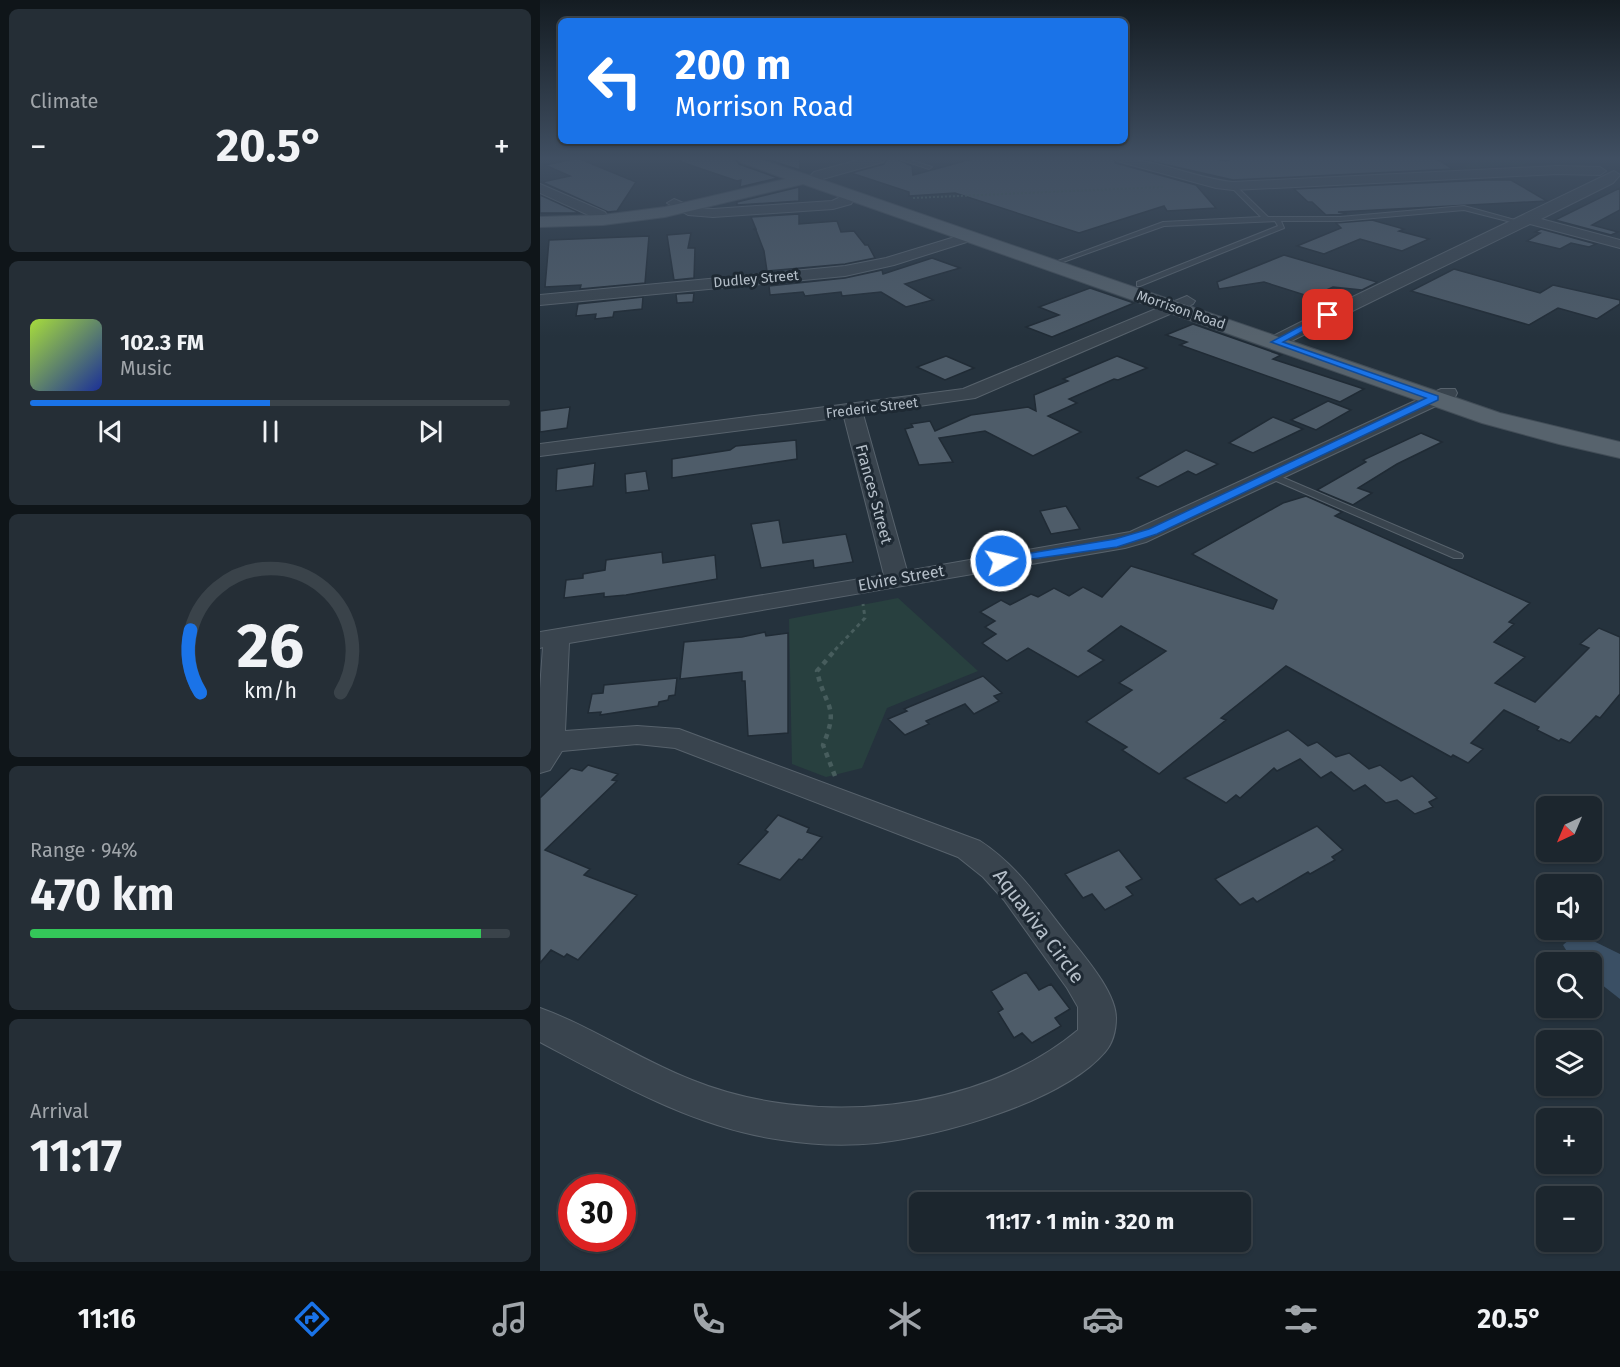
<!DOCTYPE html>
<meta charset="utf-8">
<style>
body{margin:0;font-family:"Fira Sans",sans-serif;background:#252e36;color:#f1f3f6;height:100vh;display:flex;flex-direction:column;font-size:22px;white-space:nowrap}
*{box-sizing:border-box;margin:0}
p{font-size:20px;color:#a0a5aa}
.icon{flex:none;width:33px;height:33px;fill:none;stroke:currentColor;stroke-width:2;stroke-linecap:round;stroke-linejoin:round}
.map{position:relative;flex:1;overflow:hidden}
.panel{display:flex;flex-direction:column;gap:9px;padding:9px;background:#0f1519;width:540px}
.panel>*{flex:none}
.guide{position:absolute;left:18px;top:18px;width:570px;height:126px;border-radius:9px;box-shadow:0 2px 4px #0004,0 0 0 2px #3a434a;background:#1a73e8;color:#fff;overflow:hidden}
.needle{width:39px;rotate:224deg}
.buttons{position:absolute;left:996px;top:796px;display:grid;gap:12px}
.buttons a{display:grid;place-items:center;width:66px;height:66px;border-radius:9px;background:#1c262e;box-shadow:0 2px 4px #0004,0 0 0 2px #3a434a;font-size:30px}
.speed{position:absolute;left:18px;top:1174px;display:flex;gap:12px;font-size:30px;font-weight:700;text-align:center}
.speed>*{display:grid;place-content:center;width:78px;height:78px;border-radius:50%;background:#1c262e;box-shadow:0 2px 4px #0004,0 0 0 2px #3a434a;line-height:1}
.speed .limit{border:9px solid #d22;background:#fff;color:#111}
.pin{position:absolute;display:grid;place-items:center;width:51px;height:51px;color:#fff;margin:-26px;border-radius:12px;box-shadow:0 3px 9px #0006}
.me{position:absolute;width:66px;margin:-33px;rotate:81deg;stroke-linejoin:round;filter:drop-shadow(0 0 4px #0008)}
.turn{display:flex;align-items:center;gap:21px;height:126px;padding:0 18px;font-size:27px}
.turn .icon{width:78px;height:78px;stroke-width:2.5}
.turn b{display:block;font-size:42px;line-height:51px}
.big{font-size:45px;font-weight:700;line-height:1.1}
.panel .card{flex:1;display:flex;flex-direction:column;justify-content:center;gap:9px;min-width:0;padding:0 21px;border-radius:9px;background:#252e36}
.panel .dial{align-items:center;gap:0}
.dial svg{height:156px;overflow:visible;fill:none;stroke:#3a434a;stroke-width:7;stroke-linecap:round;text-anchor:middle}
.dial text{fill:#f1f3f6;stroke:none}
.song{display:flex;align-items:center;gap:18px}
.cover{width:72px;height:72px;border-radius:9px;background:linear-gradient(135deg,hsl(80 70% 55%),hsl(230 70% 35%))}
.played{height:6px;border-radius:3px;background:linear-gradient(90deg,#1a73e8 50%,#3a434a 50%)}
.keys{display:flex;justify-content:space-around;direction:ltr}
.heat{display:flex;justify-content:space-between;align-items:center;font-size:33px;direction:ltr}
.charge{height:9px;border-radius:4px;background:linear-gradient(90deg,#34c759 94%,#3a434a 0)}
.trip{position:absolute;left:369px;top:1192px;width:342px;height:60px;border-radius:9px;background:#1c262e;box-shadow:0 2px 4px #0004,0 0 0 2px #3a434a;font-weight:700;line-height:60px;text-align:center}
.tab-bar{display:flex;height:96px;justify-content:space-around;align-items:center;background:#0b0f12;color:#a0a5aa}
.tab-bar .icon{width:42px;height:42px}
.tab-bar .active{color:#1a73e8}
.tab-bar b{font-size:27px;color:#f1f3f6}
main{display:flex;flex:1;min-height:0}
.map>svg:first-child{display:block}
.green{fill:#28403f}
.water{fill:#3a4f64}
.building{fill:#4e5c69;stroke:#202b35;stroke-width:1.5}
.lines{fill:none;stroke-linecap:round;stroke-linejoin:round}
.service-casing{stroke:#57626c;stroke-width:2}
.minor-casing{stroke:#57626c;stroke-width:2}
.tertiary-casing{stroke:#57626c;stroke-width:2}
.primary-casing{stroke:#424d57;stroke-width:2}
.path-far2{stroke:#475d5d;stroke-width:2;stroke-dasharray:2 2;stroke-linecap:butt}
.path-far1{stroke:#475d5d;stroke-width:3;stroke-dasharray:4 4;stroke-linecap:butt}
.path{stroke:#475d5d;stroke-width:4.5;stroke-dasharray:5 5;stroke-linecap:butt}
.service{fill:#39444e;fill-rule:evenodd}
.minor{fill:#39444e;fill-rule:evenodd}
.tertiary{fill:#39444e;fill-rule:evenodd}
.primary{fill:#57636d;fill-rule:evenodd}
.route{fill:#1a73e8;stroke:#114b97;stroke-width:1.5}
.labels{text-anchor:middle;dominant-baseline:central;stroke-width:6;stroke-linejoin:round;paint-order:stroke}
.far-street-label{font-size:14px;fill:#b5bfc9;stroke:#1e2933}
.street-label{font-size:16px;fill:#b5bfc9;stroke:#1e2933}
.near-street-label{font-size:20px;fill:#b5bfc9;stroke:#1e2933}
</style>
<main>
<section class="panel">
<div class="card"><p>Climate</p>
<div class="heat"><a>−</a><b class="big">20.5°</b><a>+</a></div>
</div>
<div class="card">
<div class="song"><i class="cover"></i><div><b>102.3 FM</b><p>Music</p></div></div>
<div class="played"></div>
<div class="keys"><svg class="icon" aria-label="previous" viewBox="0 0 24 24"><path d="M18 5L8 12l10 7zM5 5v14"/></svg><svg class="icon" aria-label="pause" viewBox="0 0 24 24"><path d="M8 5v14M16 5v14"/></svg><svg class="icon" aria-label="next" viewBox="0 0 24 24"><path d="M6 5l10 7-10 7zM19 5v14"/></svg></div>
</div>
<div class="card dial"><svg viewBox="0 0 100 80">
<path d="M14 69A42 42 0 1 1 86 69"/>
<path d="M14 69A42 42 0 0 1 9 37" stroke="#1a73e8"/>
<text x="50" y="56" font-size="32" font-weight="700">26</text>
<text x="50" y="72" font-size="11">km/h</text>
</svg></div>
<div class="card"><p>Range · 94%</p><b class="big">470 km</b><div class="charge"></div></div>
<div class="card"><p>Arrival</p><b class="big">11:17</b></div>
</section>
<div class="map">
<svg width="1080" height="1271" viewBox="0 0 1080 1271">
<rect width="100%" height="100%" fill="#25323d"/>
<!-- green -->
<path class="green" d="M939,159h25l24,5 -58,4 -7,-2z
M358,598l80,73 -91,37 -25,60 -36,9 -34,-13 -3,-145z"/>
<!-- water -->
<path class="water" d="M1037,933l43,21v45l-28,-22v-14h-18l-11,-18z"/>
<!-- building -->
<path class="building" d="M34,159h6l56,23 -19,29 -9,1 -66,-30 28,-6 -25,-11z
M142,159h53l4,5 39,14 -38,9 1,-7 -4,1 -56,-19z
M226,159h34v11z
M347,159h10l15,7 1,9 59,-16h141l3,4 80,22 20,23 -49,3 -3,-5 -85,27 -124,-40 -46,3v-4l-58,-19 33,-9z
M601,159h75l9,2 6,-2h206l16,10 -220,11z
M946,180h25l36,21 -209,11 9,2 -21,1 -14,-13h-4l-14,-13z
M259,187v14l-62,4v-3z
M1080,188v22l-28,15 26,7 -7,3 -56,-15z
M0,195l40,18h-40z
M259,214v10l38,-3 4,11 13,-1 11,14h3l7,13 -30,6 -78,7 -3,-20 -8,-21 -3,-1h3l-5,-12z
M832,220l32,9 -5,2 30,8 -27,12 -42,-12 -36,15 -27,-8 44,-18 -5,-5z
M1001,229l55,15 -7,3 -18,-4 -11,6 -33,-8 13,-8 -5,-1z
M151,233l-3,15h7l-1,30 -20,2 -7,-45z
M109,236l-4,47 -65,6 1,-4 -36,2 4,-47z
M744,255l93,27 -1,1 -14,7 -29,-3 -22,10 -47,-15 -45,7 -2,-7z
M392,258l28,10 -55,16 28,16 -27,7 -25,-15 -39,4 -1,-4 -36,4 -2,-4 -33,3 -1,-9 76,-8 37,-8 1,4z
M914,269l86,24 13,-8 67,15v4l-23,15 -39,-11 -29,17 -118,-34z
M550,288l44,15 -82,34 -26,-10 33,-12 -20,-8z
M154,293l-1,9 -16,1 -1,-9z
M103,297l-1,12 -28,3 -1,5 -18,2 1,-5 -20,2 2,-12z
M653,324l88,31 -8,4 91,30 -24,13 -160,-57 7,-3 -21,-7z
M406,356l28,12 -29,12 -28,-13z
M577,356l30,12 -29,12 -4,-1 -45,20 8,4 -29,13 33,16 -48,24 -48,-25 -46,7 14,24 -34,3 -14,-36 8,-2 -2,-3 19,-3 5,10 36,-16 57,-8 8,4 -2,-16 34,-14 -5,-2z
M788,401l23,9 -35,20 -25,-10z
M30,407l-3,21 -27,4v-21z
M733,417l30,12 -50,24 -24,-10z
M881,433l21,9 -45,22 -39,24 14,5 -19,12 -36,-15 49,-28 -3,-2z
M256,440l1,19 -125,19v-19l58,-9 6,-4z
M646,450l32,14 -22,11 -8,-4 -30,16 -21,-9z
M55,463l-2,23 -37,5 1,-22z
M106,471l3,19 -23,3 -1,-19z
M766,496l36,16 -7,4 195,87 -21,19 5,2 -20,18 31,15 -30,26 40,19 54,-54 -9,-4 19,-16 21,9v57l-20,24 -4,-2 -26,27 -9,-4 -2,2 -22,-11 2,-3 -35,-17 -33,33 12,6 -15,14 -15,-8 -2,2 -165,-91 -65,52 5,2 -67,54 -37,-24 5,-3 -41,-25 46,-32 -13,-7 47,-32 -45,-25 -33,25 16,9 -26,17 -50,-29 -21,13 -25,-18 14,-9 -11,-7 10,-6 -15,-9 21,-12 9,5 21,-11 7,3 16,-9 15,8 14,-9 19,10 29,-31 142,43 4,-9 -85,-46 91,-51z
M526,506l14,23 -29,5 -11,-23z
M239,520l4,23 63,-9 7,28 -39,6 -1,-8 -52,8 -10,-44z
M122,552l1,11 52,-8 2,24 -91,16 -22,2v-4l-40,5 2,-18 17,-2v-4l22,-4 1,-10z
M225,632l1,4 22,-3v100l-40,3 -3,-55h-3v-9l-62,7 4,-37 58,-5z
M443,676l19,17 -8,3 5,5 -25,13 -9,-10 -39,17 3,3 -24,11 -17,-16 19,-8 -3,-2z
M137,678l-2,17 -6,1 -1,4 -9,2 -1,4 -58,9 1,-3 -13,1 4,-19 11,-1 1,-8z
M748,730l20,16 9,-4 19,15 13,-4 20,16 11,-4 21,16 11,-5 25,22 -8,4 4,5 -18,7 -18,-14 -11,3 -21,-18 -11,6 -23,-19 -10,6 -21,-19 -23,12 -3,-3 -34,30 -4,-3 -10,8 -42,-25z
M48,765l30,9 -6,6 5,1 -72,69 45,19 -6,6 53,20 -59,65 -11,-6 -3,3 -13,-7 -11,13v-165l31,-30 11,3z
M238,815l31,13 -2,4 15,5 -20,23 -3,-1 -19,21 -42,-16 30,-32 -3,-2z
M777,826l26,24 -11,7 3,3 -25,14 -2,-2 -51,30 -4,-4 -13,7 -25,-26z
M579,850l23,29 -16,8 7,8 -28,15 -13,-16 -9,4 -18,-24z
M486,972l13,18 12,-6 19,25 -15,9 6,8 -29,17 -10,-10 -8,5 -16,-26 5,-3 -12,-18z"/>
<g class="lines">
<!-- service casing -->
<g class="service-casing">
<path id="service" d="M359,159h9l24,8 -3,2z
M691,185h4l33,32h72l124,-11 62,17 -3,2 -59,-15 -124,11h-59l3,7 -144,58h-3v-4l141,-56 -3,-5 -111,5 -112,40 -5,-1 116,-43 98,-5 -30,-30z
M730,472l192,82 1,2 -1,2h-8l-187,-81 -2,-2z"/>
</g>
<!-- minor casing -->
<g class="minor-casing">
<path id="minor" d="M575,159c40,-1 78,19 118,23l324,-16 43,1 6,4 -6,4 -43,-1 -324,16 -17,-2 -99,-27z
M1074,171l6,4 -7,8 -72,36 79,21v8l-90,-24 -249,122h-12l-3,-4 3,-4 42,-21z
M0,184l65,28 5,8 -7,4 -5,-1 -3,-5 -55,-25z
M311,192l6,4 -6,8 -18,5 -120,8 -25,-2 -21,-12 7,-4 21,9 18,1 119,-8z
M428,233l5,1 2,3 -2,3 -79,25 -49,11 -305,29v-10l305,-29 41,-8z
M647,296l8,5 -2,3 -218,94 -112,16 44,157 223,-39 311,-143h14l2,4 -2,4 -309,145 -21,6 -556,95 -4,88 72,-5 42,3 301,112c37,24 59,58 86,92 16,21 50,58 50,85 0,11 -3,25 -11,34 -43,50 -164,84 -228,91 -31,3 -64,2 -95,-3 -87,-12 -165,-57 -242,-98v-34c53,19 100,52 152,72 119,48 286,34 386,-50v-23l-11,-19 -63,-88 -21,-23 -25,-20 -283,-109 -38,-4 -75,7 -12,19 -10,3v-84l3,-42 -3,1v-16l344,-57 -40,-158 -304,39v-12l423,-55z"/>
</g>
<!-- tertiary casing -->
<g class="tertiary-casing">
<path id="tertiary" d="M322,159h23l-2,3 -64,18 -8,-5 3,-3z"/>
</g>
<!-- primary casing -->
<g class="primary-casing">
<path id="primary" d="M197,159h22l52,17 689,237 120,29v16l-61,-14 -77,-21 -679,-239 -138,33 -62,8 -63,2v-10l63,-2 62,-8 121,-28 -46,-17z"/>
</g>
<!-- path-far2 -->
<path class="path-far2" d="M373,198l250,-11"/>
<!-- path-far1 -->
<path class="path-far1" d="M295,650l30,-32 -2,-14"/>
<!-- path -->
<path class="path" d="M295,776l-12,-31c17,-40 2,-37 -6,-74l19,-22"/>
<!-- service -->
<use href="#service" class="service"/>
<!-- minor -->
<use href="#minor" class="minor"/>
<!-- tertiary -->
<use href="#tertiary" class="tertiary"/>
<!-- primary -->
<use href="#primary" class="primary"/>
</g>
<!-- sky -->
<linearGradient id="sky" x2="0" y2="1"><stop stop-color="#141c22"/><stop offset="0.47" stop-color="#404f62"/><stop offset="1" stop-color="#404f62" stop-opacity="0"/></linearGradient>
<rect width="1080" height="337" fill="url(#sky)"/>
<!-- route -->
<path class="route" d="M785,313l8,2 -50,27 155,54v4l-281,134 -40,13 -121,17 -1,-3 1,-2 5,-1 114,-19 34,-10 277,-131 -155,-56z"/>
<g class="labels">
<!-- far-street labels -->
<g class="far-street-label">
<text transform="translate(216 279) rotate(-5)">Dudley Street</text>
<text transform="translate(641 310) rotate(19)">Morrison Road</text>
<text transform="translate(332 408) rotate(-7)">Frederic Street</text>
</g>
<!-- street labels -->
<g class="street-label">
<text transform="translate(334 494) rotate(75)">Frances Street</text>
<text transform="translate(361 578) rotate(-10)">Elvire Street</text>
</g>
<!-- near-street labels -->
<g class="near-street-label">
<text transform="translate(499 926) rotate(53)">Aquaviva Circle</text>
</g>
</g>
</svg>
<div class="buttons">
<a><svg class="needle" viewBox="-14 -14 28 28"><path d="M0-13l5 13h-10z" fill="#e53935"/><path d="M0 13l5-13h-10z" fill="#a0a5aa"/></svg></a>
<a><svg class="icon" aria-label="sound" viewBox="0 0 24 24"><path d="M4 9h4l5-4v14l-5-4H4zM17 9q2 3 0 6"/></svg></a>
<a><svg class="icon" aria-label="search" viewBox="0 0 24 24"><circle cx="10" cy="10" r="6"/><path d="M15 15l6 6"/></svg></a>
<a><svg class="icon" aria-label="layers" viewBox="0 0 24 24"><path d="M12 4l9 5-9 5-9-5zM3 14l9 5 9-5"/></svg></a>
<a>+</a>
<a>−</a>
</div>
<div class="speed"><div class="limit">30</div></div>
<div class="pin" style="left:788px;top:315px;background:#d93025"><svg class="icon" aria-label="arrive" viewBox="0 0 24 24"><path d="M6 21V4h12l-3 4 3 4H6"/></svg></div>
<svg class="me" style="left:461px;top:561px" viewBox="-20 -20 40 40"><circle r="17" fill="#1a73e8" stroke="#fff" stroke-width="3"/><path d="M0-11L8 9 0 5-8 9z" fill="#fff"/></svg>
<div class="trip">11:17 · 1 min · 320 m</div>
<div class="guide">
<div class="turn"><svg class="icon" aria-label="left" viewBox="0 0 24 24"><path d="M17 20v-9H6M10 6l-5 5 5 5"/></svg><div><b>200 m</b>Morrison Road</div></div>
</div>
</div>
</main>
<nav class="tab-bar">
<b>11:16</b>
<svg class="icon active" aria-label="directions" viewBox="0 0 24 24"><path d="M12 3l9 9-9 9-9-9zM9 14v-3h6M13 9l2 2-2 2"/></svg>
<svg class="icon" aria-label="music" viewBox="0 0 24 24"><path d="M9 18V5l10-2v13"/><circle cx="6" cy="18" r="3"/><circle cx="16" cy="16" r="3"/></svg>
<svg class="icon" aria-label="phone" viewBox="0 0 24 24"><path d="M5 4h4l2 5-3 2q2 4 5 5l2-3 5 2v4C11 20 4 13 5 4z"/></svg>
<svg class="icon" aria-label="climate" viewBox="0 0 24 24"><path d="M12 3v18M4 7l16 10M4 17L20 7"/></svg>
<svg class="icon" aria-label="car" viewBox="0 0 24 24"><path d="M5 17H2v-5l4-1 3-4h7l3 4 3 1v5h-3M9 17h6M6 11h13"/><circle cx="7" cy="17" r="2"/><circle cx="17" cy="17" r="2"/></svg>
<svg class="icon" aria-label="filters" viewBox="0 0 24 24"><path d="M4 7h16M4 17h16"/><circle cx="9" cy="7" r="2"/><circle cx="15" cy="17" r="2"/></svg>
<b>20.5°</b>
</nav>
